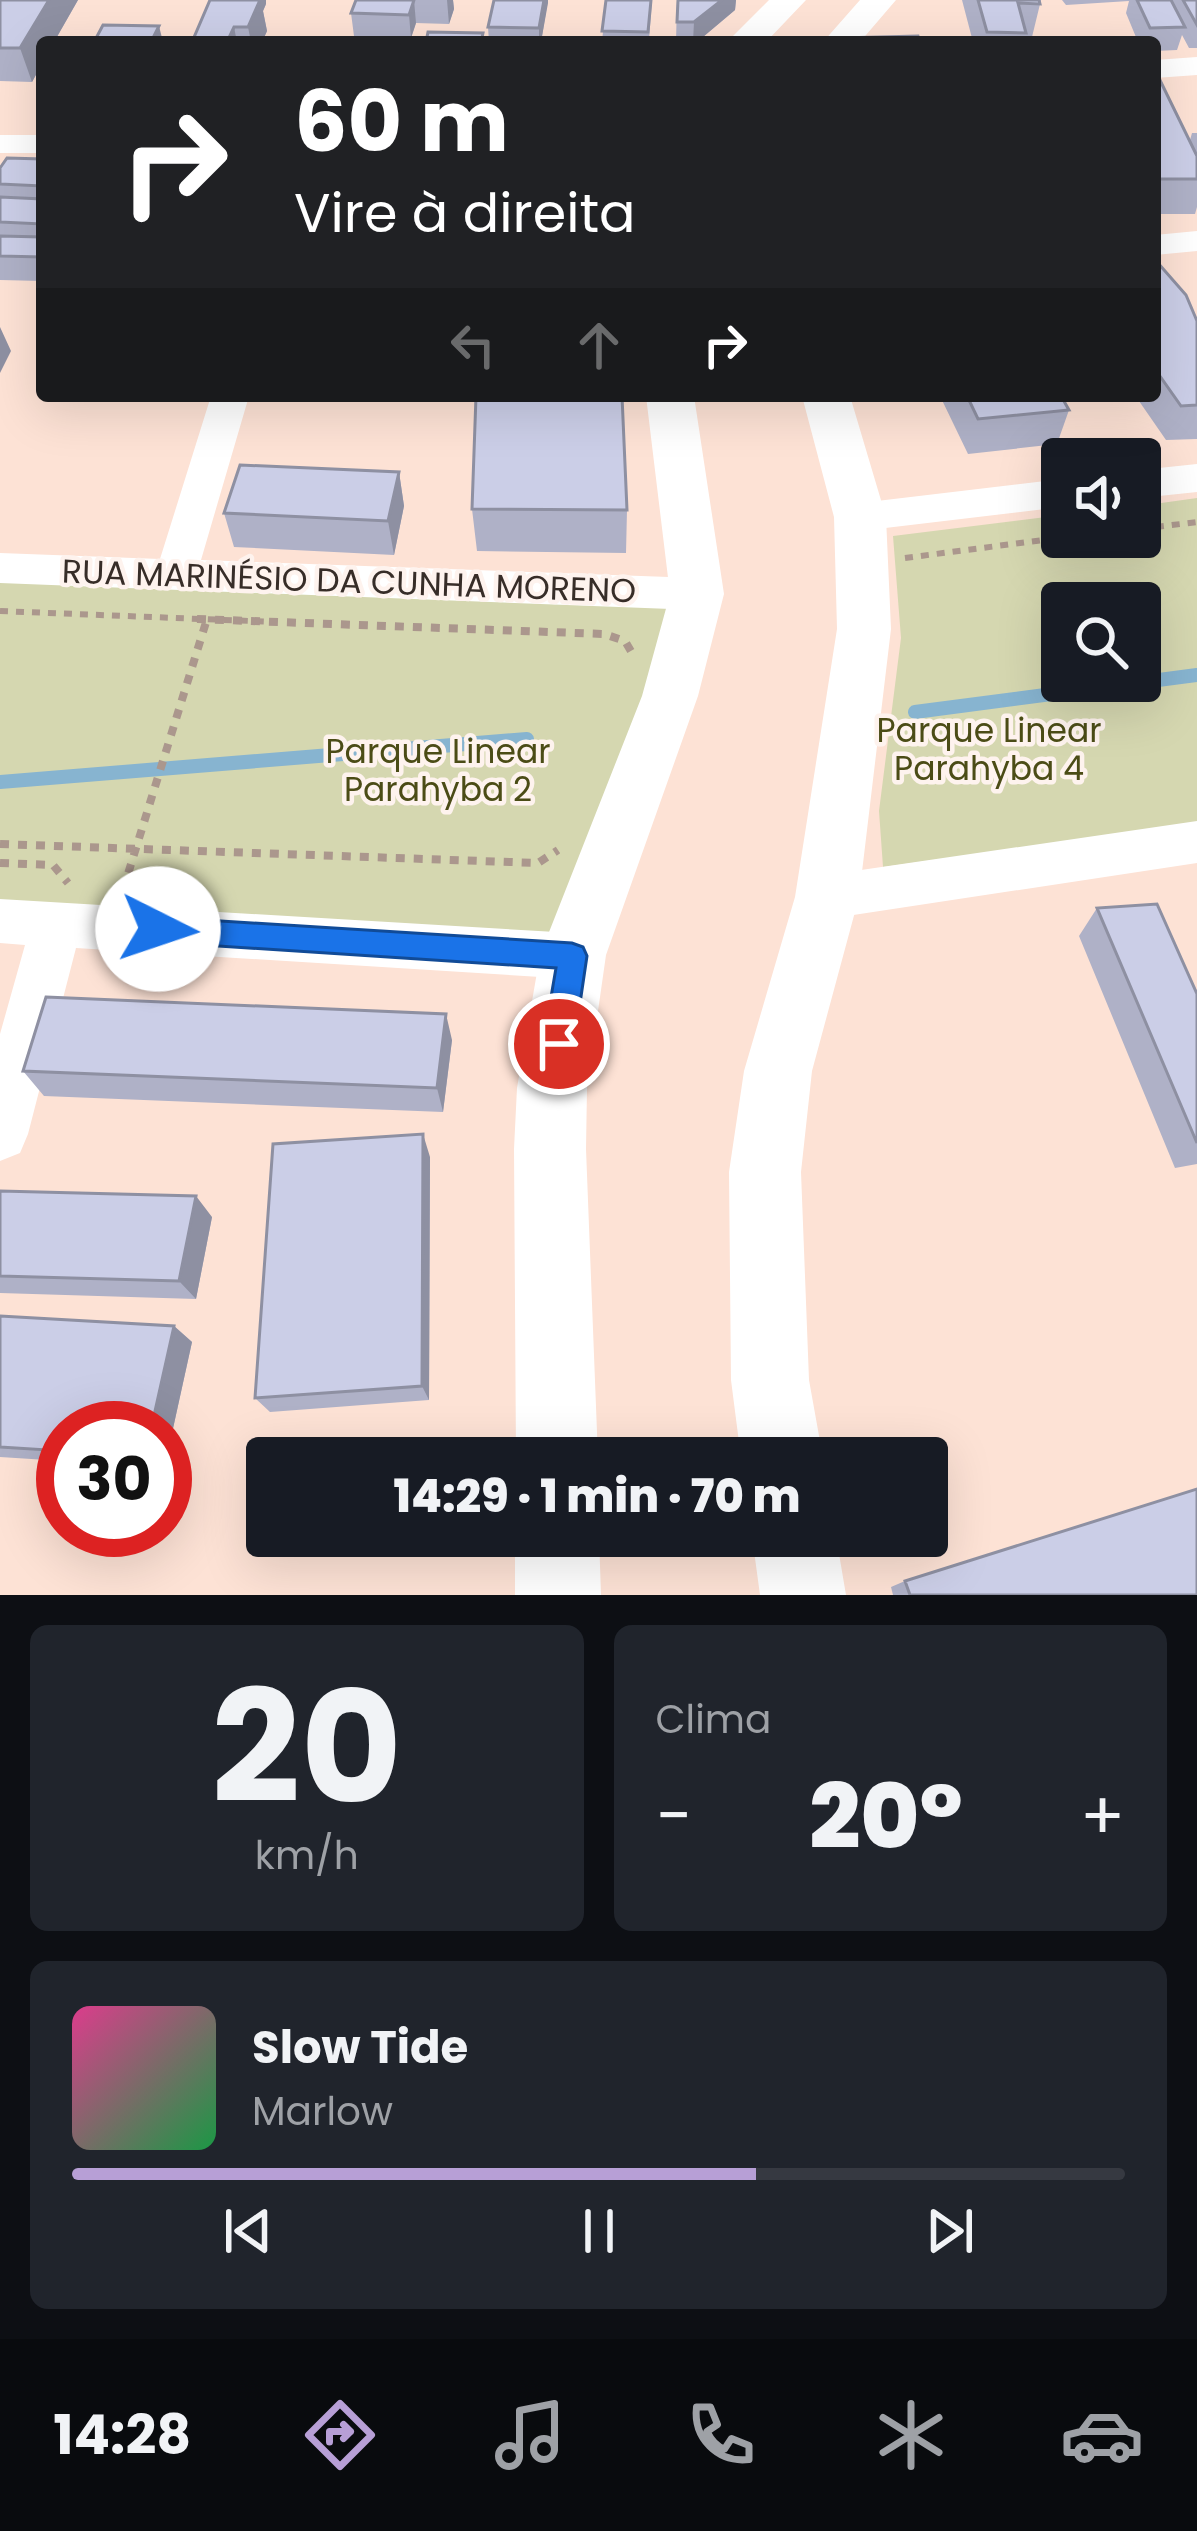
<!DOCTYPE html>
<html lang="pt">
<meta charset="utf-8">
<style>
body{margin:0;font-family:Poppins,sans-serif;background:#20242c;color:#f1f3f6;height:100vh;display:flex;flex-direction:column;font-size:45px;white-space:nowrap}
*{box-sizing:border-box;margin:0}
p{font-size:39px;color:#9ea1a6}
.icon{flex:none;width:66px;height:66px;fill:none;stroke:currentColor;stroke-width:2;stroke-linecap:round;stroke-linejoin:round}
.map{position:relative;height:1595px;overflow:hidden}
.details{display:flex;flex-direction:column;gap:30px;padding:30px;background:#0d0f14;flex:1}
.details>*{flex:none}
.guide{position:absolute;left:36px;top:36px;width:1125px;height:366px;border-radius:12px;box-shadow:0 12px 48px #0002;background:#202124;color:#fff;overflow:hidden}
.buttons{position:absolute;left:1041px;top:438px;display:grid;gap:24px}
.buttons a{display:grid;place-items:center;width:120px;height:120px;border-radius:12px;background:#171b24;box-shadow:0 12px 48px #0002;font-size:60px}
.speed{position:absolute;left:36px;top:1401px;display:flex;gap:24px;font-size:60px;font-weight:700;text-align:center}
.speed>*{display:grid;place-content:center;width:156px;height:156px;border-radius:50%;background:#171b24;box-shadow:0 12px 48px #0002;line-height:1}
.speed .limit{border:18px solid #d22;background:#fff;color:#111}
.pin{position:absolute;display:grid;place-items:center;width:102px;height:102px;color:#fff;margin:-51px;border:6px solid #fff;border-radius:50%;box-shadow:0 3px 12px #0007}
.me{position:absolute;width:132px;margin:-66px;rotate:94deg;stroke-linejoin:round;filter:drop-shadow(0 0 9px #0008)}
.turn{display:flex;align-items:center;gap:42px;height:252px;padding:0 60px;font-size:54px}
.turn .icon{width:156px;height:156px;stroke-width:2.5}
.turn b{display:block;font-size:84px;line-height:102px}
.lanes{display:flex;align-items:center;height:114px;padding:0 60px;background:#0003;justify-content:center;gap:60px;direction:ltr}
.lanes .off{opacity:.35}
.big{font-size:90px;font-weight:800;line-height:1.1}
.details .widget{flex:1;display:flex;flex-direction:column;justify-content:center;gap:18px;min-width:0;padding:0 42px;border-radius:18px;background:#20242c}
.details .dial{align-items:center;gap:0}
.dial b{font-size:156px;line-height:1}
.song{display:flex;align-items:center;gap:36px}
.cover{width:144px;height:144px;border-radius:18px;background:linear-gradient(135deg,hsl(330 70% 55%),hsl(140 70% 35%))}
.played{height:12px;border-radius:6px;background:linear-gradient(90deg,#b79fd6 65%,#363941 65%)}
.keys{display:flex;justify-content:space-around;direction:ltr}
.heat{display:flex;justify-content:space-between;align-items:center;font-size:66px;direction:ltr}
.details .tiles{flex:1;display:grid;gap:30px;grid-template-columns:1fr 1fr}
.widget:last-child{grid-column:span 2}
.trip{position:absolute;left:246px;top:1437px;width:702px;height:120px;border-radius:12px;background:#171b24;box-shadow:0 12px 48px #0002;font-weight:800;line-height:120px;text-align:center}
.menu{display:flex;height:192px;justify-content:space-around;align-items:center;background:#090b0e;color:#9ea1a6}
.menu .icon{width:84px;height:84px}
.menu .active{color:#b79fd6}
.menu b{font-size:54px;color:#f1f3f6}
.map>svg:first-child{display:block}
.green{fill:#d5d7b0;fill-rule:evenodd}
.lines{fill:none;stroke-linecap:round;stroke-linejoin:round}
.stream{stroke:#87b4d0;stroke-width:14}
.path-far1{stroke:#ab978d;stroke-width:6;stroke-dasharray:8 8;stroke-linecap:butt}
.path{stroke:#ab978d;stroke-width:8;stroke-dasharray:9 9;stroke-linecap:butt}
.minor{fill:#fff;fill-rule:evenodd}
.major{fill:#fff;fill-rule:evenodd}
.wall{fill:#afb1c7}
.shaded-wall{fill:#8e90a2}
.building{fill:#cbcee7;stroke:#8e90a2;stroke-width:3}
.route{fill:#1a73e8;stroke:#114b97;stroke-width:3}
.labels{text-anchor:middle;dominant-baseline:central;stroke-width:9;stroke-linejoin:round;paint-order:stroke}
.street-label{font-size:33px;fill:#372d28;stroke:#fef3ee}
.park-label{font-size:33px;fill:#4b4c16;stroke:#fef3ee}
</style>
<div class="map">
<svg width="1197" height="1595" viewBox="0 0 1197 1595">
<rect width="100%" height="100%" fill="#fde2d5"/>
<!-- green -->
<path class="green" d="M1197,498v326l-314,43 -4,-56 22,-173 -8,-102 169,-21v22h78v-31zM1062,603h78v78h-78z
M0,575l693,26 -120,354 -573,-26z"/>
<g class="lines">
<!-- stream -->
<path class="stream" d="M915,712l282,-37
M0,782l527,-43"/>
<!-- path-far1 -->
<path class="path-far1" d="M1140,529l57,-7
M905,558l161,-21
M0,611l276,11"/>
<!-- path -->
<path class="path" d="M197,619l407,15 21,7 7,12
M0,844l538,19 20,-13
M0,863l53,2 15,18
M123,890l84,-271"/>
<!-- minor -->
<path class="minor" d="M1197,57v18l-42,3v-18z
M0,135h42v18h-42z
M1197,231v20l-42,4v-20z
M211,396h38l-48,164 496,18 15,5 6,11 -6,11 -15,5 -697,-27v-30l160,6z
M1197,464v28l-57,6v-28z
M1062,479v28l-202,24 -14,-4 -6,-10 6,-10 14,-4z
M1197,821v42l-370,56 -18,-7 -7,-15 7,-15 18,-7z
M0,899l573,34 18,7 8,16 -8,16 -18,7 -497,-31 -48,186 -8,19 -20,8v-127l25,-89 -25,-2z"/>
<!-- major -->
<path class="major" d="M769,0h37l-40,42h-39z
M860,0h36l-36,42h-37z
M646,396h48l30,198 -26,102 -92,259 -19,133 -1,61 12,309h-82l-2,-309 3,-61 23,-133 102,-259 28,-102z
M802,396h48l36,121 5,112 -32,268 -47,174 -11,101 8,208 14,78h-82l-10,-78 -2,-208 15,-101 51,-174 42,-268 -3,-112z
M515,1536h84l2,59h-86z
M752,1536h84l10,59h-86z"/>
</g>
<!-- wall -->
<path class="wall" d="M0,0h78l-24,42h-12v22l-10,18 -32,-1z
M356,0h97l1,9 -5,15 -33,-1 -5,15 -57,-2 -3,-23z
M494,0h54l-7,42h-52l-1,-15z
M606,0h46l-3,40 16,2h-63z
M677,0h59l-1,10 -38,32h-21z
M962,0h79l-9,37 -7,-1 -1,6h-51z
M1062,0h135v48h-8l-7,-13 -5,15 -22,1v-9h-17l-12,-29 3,-12 -63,4z
M266,4l-3,7 4,20 -5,11h-70z
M1155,70l35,70 2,-7h5v74l-2,7h-40z
M42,159v122l-42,-1v-112z
M1155,262l42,59v118l-31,1 -27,-39 -2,-5h18z
M940,396h121l8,14 -12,34 -89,10z
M399,472l5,34 -10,49 -160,-8 -10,-34z
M472,509l155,1 -1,43 -149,-2z
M1097,908l100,86v170l-22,4 -96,-232z
M452,1040l-9,72 -399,-16 -21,-25z
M430,1157l-1,243 -159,12 -15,-14z
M212,1217l-16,82 -196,-6v-17z
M0,1316l174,10 18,16 -20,91 -7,-1v-4h-102v33l-63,-4z
M905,1581l292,14h-304l-2,-8z"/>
<!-- shaded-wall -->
<path class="shaded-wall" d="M49,0h29l-24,42h-12v22l-10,18 -12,-34z
M248,0h18v4l-3,7 4,20 -5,11h-11l-3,-15z
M414,0l2,23 -5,15 -2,-23z
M447,0h6l1,9 -5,15z
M544,0h4v3l-7,39h-2v-14z
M722,0h14l-1,10 -38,32h-4l1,-20z
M159,26l4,16h-12z
M234,27l3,15h-10z
M0,327l11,24 -11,22z
M399,472l5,34 -10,49 -6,-34z
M446,1014l6,26 -9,72 -6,-24z
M423,1134l7,23 -1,243 -7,-14z
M196,1196l16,21 -16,82 -17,-18z
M174,1326l18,16 -20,91 -19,-13z
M77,1415l23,13h-26z"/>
<!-- building -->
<path class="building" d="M0,0h49l-29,48h-20z
M210,0h50l-12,27h-14l-7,15h-35z
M356,0h58l-5,15 -58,-2z
M494,0h50l-5,28 -51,-1z
M606,0h45l-3,32 -46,-1z
M678,0h44l-28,22h-17z
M978,0h61l1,4 -22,-1 8,30 -39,-1z
M1137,0h34l14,27 -35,1z
M1183,0h14v25z
M103,25l56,1 -8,16h-57z
M428,32l55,1 -2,9h-55z
M918,36l2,6h-80v-4z
M605,39l60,1v2h-61z
M1155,70l42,86v23h-42z
M7,158l35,1v27l-42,-2v-16z
M0,197l42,2v25l-42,-2z
M0,236l42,1v20l-42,-1z
M1155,262l3,1 28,32 11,26v84l-16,1 -26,-37z
M476,396h146l5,114 -155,-1z
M967,396h94l8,14 -91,9z
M240,465l159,7 -11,49 -164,-8z
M1157,904l40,90v149l-100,-235z
M46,997l400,17 -9,74 -414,-17z
M423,1134l-1,252 -167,12 18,-254z
M0,1191l196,5 -17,85 -179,-5z
M0,1316l174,10 -21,94 -76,-5 -3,13h-11v23l-63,-4z
M1197,1489v106h-287l-5,-14z"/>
<!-- route -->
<path class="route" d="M158,917l414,26 11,4 4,9 -13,88 -4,10 -11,4 -11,-4 -5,-10 13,-76 -398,-26 -11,-4 -4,-9 4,-9z"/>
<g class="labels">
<!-- street labels -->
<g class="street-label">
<text transform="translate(349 581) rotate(2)">RUA MARINÉSIO DA CUNHA MORENO</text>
</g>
<!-- park labels -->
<g class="park-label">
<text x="989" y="730">Parque Linear<tspan x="989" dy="38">Parahyba 4</tspan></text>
<text x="438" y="751">Parque Linear<tspan x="438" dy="38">Parahyba 2</tspan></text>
</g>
</g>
</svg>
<div class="buttons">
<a><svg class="icon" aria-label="sound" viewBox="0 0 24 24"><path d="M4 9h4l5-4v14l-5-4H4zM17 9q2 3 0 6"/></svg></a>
<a><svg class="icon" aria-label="search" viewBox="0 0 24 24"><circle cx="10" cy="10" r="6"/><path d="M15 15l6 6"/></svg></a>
</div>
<div class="speed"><div class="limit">30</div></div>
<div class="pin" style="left:559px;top:1044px;background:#d93025"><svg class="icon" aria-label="arrive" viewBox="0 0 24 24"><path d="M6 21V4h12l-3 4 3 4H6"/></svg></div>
<svg class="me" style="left:158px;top:929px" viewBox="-20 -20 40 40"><circle r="19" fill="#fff"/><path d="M0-13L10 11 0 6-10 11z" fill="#1a73e8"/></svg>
<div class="trip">14:29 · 1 min · 70 m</div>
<div class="guide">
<div class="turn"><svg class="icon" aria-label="right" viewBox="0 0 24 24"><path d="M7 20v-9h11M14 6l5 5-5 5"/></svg><div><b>60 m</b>Vire à direita</div></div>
<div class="lanes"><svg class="icon off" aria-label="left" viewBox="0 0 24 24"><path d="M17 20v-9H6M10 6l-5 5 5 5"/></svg><svg class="icon off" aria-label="ahead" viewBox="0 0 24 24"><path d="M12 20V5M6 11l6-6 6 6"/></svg><svg class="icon" aria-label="right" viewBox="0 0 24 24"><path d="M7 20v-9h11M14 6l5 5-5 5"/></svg></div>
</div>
</div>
<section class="details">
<div class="tiles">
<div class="widget dial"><b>20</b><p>km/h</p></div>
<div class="widget"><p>Clima</p>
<div class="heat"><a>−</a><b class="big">20°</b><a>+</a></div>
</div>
<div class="widget">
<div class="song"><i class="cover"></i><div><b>Slow Tide</b><p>Marlow</p></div></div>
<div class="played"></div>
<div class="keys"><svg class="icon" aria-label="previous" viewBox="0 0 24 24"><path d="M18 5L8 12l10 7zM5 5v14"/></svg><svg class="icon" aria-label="pause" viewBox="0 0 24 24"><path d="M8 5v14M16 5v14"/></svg><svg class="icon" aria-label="next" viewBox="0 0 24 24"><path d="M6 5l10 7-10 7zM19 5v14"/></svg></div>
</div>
</div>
</section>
<nav class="menu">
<b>14:28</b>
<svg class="icon active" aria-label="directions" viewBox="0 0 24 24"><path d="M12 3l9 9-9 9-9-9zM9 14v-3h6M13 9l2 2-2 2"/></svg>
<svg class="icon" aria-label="music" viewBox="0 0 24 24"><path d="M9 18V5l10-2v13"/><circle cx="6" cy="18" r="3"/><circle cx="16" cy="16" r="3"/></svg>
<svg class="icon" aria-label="phone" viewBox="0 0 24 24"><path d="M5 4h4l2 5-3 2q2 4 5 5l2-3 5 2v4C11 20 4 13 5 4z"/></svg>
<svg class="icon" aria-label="climate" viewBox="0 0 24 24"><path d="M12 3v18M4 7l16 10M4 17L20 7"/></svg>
<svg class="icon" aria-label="car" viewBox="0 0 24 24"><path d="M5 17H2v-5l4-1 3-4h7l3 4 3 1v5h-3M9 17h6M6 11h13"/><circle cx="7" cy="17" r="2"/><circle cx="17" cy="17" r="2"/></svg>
</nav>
